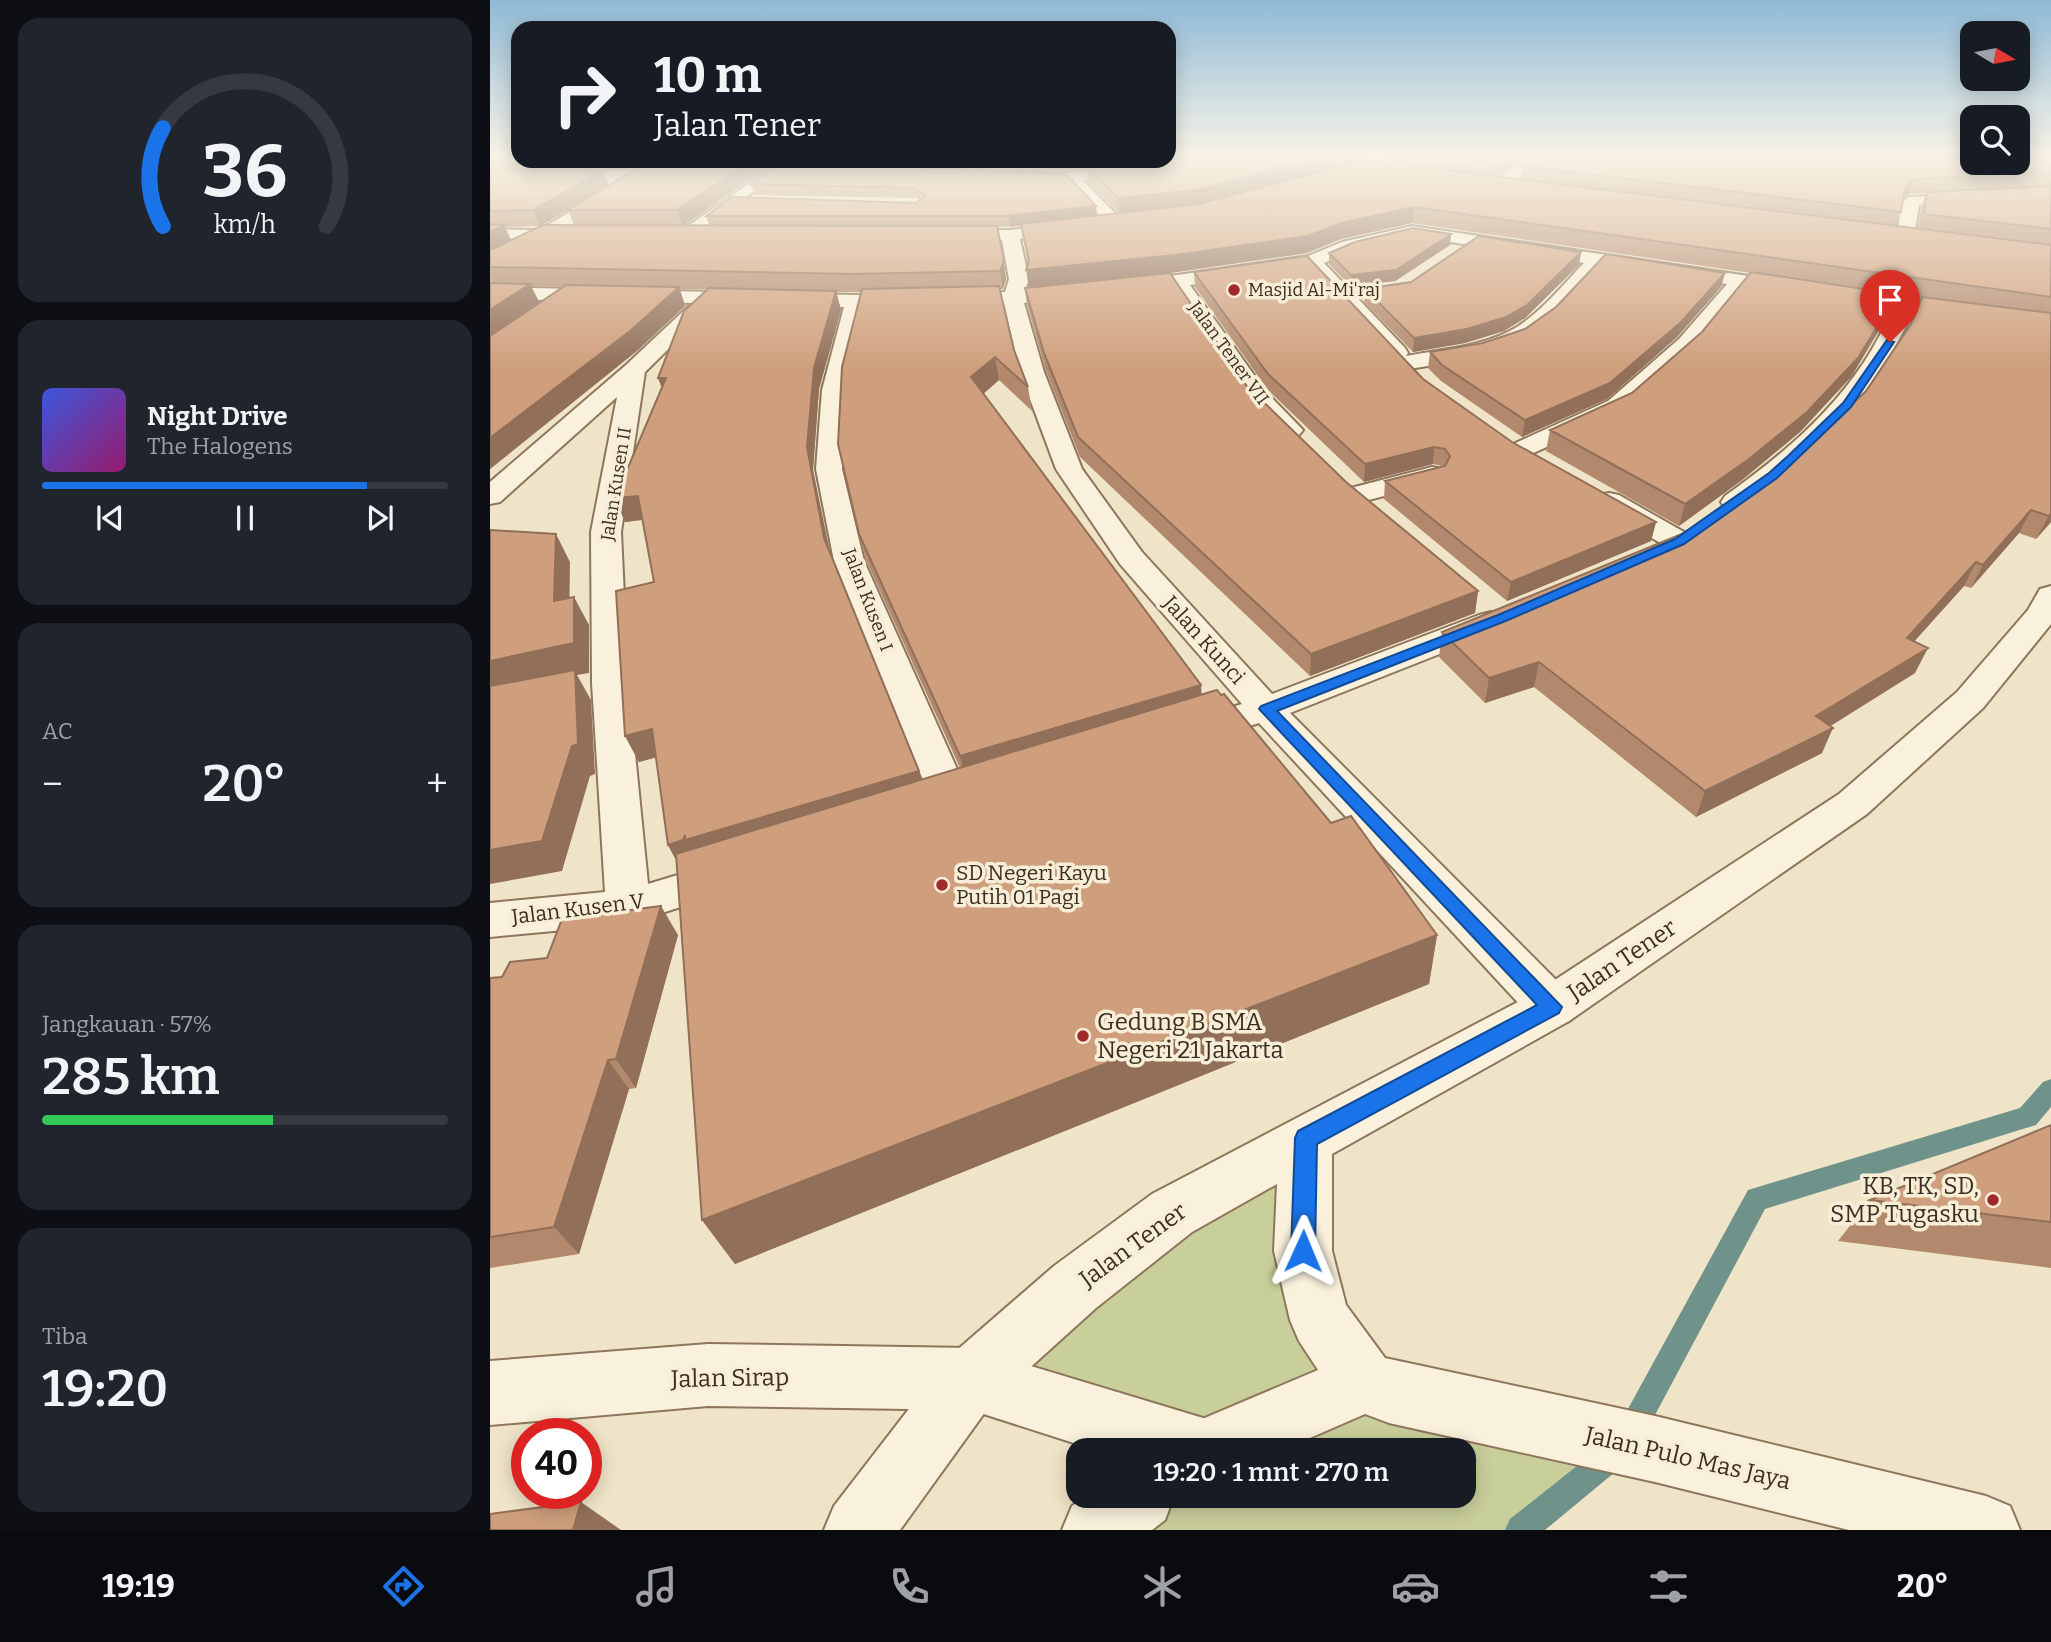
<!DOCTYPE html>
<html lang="id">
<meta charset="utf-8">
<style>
body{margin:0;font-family:Bitter,serif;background:#20242c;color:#f1f3f6;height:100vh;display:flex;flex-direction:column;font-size:26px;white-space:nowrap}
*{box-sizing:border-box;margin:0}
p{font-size:23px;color:#9ea1a6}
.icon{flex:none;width:38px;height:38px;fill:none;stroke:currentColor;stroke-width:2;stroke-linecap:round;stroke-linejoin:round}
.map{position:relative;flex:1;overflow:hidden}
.drawer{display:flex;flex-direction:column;gap:18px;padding:18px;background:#0d0f14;width:490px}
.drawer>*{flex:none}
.top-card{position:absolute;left:21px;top:21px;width:665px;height:147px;border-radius:21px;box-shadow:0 4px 18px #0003;background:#171b24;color:#f1f3f6;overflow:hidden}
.needle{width:46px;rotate:100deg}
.buttons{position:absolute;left:1470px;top:21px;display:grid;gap:14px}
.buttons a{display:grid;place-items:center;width:70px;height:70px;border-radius:14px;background:#171b24;box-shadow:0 4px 18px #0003;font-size:35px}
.speed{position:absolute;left:21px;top:1418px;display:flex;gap:14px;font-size:35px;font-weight:700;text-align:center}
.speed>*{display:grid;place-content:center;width:91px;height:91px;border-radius:50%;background:#171b24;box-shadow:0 4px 18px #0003;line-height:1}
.speed .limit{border:10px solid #d22;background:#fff;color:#111}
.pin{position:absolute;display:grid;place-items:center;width:60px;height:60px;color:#fff;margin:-72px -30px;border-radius:50% 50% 50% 0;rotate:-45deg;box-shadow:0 0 7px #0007}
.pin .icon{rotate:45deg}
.me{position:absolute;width:77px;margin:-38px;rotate:1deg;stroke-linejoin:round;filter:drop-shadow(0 0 5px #0008)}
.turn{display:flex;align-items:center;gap:24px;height:147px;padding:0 28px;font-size:32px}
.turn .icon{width:91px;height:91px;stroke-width:2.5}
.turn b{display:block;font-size:49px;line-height:60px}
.big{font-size:52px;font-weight:600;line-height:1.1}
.drawer .card{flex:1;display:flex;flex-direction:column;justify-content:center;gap:10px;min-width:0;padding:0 24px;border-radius:21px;background:#20242c}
.drawer .dial{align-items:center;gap:0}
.dial svg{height:182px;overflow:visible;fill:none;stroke:#363941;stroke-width:7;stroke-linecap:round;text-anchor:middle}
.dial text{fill:#f1f3f6;stroke:none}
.song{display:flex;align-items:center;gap:21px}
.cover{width:84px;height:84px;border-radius:10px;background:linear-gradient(135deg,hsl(230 70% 55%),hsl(320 70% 35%))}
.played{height:7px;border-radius:4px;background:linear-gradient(90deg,#1a73e8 80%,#363941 80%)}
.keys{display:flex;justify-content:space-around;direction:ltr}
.heat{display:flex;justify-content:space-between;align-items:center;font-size:38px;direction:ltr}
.charge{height:10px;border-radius:5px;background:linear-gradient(90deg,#34c759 57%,#363941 0)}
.trip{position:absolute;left:576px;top:1438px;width:410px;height:70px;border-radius:21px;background:#171b24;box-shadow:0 4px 18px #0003;font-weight:600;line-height:70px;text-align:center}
.menu{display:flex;height:112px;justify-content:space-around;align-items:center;background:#090b0e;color:#9ea1a6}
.menu .icon{width:49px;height:49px}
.menu .selected{color:#1a73e8}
.menu b{font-size:32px;color:#f1f3f6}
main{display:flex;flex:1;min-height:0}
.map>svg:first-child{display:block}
.green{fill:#c9cf9b}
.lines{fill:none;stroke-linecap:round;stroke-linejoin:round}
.stream{fill:#6f938a;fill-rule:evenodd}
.pedestrian-casing{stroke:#8d765c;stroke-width:4}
.minor-casing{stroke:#8d765c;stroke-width:4}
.tertiary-casing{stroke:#8d765c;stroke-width:4}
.pedestrian{fill:#faf1dc;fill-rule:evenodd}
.minor{fill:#faf1dc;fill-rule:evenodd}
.tertiary{fill:#faf1dc;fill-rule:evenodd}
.wall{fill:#b2896c;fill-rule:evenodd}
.shaded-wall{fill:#916f58}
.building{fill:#cf9f7d;stroke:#916f58;stroke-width:2}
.route{fill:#1a73e8;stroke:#114b97;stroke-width:2}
.poi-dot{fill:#9e2a2b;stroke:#f7eed8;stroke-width:2.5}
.labels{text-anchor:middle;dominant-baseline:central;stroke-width:7;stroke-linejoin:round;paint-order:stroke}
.far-poi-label{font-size:18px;fill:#3d2e20;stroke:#f7eed8;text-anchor:start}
.far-street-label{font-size:18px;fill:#3d2e20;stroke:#f7eed8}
.street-label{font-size:21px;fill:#3d2e20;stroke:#f7eed8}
.poi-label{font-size:21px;fill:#3d2e20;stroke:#f7eed8;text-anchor:start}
.near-street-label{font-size:24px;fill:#3d2e20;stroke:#f7eed8}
.near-poi-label{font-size:24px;fill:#3d2e20;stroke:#f7eed8;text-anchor:start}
</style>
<main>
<section class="drawer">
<div class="card dial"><svg viewBox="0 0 100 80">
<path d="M14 69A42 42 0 1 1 86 69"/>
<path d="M14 69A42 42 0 0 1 14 26" stroke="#1a73e8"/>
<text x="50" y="56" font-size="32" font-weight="700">36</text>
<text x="50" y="72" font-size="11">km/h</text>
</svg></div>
<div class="card">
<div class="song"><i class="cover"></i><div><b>Night Drive</b><p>The Halogens</p></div></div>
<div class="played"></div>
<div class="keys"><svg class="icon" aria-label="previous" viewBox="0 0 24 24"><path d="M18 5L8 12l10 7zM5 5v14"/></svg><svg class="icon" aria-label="pause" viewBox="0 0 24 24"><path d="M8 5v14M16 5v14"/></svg><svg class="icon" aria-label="next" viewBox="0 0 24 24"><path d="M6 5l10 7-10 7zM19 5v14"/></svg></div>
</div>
<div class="card"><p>AC</p>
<div class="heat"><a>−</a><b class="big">20°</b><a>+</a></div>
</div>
<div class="card"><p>Jangkauan · 57%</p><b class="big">285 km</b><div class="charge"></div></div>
<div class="card"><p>Tiba</p><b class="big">19:20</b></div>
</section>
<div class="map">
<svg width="1561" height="1530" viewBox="0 0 1561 1530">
<rect width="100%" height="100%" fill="#f0e4c8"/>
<!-- green -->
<path class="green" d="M816,1138l-3,113 68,132 251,65 -101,82h-425l45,-34h322v-45h-260l-232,-72z"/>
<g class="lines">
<!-- stream -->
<path class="stream" d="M1561,1079v28l-15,18 -271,84 -133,249 -87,72h-40l5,-11 102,-81 136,-248 272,-82 23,-26z"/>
<!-- pedestrian casing -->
<g class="pedestrian-casing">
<path id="pedestrian" d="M291,161h10l1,3 -104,75h-10l-3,-3 3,-3z"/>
</g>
<!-- minor casing -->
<g class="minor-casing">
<path id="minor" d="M1046,155h16l-48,34h-12l-2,-3 2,-3z
M679,157l4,4 -2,3 -88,17 43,43 -9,5 -6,-1 -43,-46 -52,-1 -8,-5 8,-5 56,2 69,-12h28z
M165,161h18l-125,79 -58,29v-13l46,-24z
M209,161c22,0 130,-5 142,6l-8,5 -127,-7z
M1561,189v10l-132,6 -5,33 -9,5 -9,-5 6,-35 7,-6z
M922,226l384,57 7,2 3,4 -3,4 -7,2 -51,-8 -50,62 -69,62 -106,48 -9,-2 -4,-6 4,-6 97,-44 71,-62 48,-55 -125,-19c-22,25 -43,55 -72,72 -37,22 -84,25 -125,33l-8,-2 -3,-5 2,-4 -7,-1 -81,-91 -118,18 76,107 37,38 -4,5c-6,2 -10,3 -16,1 -28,-13 -91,-118 -111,-149l-148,16 20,69 38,97 60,83 130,142 207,-79 12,-3 12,3 4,7 -4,7 -213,84 279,280 7,14 -7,14 -17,6 -17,-6 -276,-298 -66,21 -13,-3 -6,-9 6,-9 62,-19 -122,-140 -64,-95 -36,-97 -16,-68 -139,3 -19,83 -4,79 22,92 110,246 -6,10 -14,4 -14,-4 -6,-10 -100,-246 -18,-92 6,-79 22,-83 -130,-3 -69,68 -24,160 7,151 20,201 79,-24 15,5 6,11 -6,11 -114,37 -138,13v-34l115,-11 -13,-209 -1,-151 26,-135 -117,105 -10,2v-22l136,-117 66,-62 -202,-4v-12l366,8 149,-3 4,-13 -8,-44 9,-5 9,5 10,44 -4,12 152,-16 131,-19 34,-14zM922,236l172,27c-21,22 -41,47 -67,64 -33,20 -74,22 -111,29l2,-3 -3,-5 -81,-85 30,-13z
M1416,300l7,2 3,4c-41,87 -94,145 -171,202l-10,2 -10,-2 -4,-6 4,-6c53,-38 103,-79 139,-134 13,-19 22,-41 35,-60z
M942,467l10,2 4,6 -4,6 -85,22 -10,-2 -4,-6 4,-6z
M1119,493l10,2 72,41 4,6 -4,6 -11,3 -11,-3 -70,-41 -4,-6 4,-6z
M218,1344l263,4 232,70 23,10 10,23h-137l-128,-41 -263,-4 -218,19v-64z"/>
</g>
<!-- tertiary casing -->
<g class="tertiary-casing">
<path id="tertiary" d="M885,155h16l-21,15 -44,13 -8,-5 3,-3 39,-11z
M586,223l6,1 3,4 -3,4 -72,8h-63l-9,-5 9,-5h63z
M0,229l85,2 9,5 -9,5 -85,-2z
M1561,586v38l-68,84 -116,106 -298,207 -237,133v97l14,54 39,53 270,58 331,80 24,10 10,24h-171l-194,-48 -266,-59 -24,-9 -85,37h-109l10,-23 137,-58 -19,-29 -9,-21 -16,-69 3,-67 -85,48 -96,76 -103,93 -93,129h-76l10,-24 115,-149 105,-91 98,-72 383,-201 304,-199 118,-102 71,-82 12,-21z
M595,1496h89l-9,24 -13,10h-90l10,-24z"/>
</g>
<!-- pedestrian -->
<use href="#pedestrian" class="pedestrian"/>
<!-- minor -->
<use href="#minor" class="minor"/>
<!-- tertiary -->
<use href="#tertiary" class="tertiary"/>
</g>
<!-- wall -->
<path class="wall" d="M0,155h28v6h242l3,9 -78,55h24l-3,-9 210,-13 4,-3 -2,-2 -164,-3 -3,-11 33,-23 313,55 22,-3 -31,-30 -1,-15 -19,2 -216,-9h317l202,-6 -11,6 25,1 1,-7h146l-34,21 22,3 2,-13 17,-11h512v367l-15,17 -17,-6 -48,55 -7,-2 -50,55 1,32 -85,53 -8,27 -126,64 -162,-130 -49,16 -46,-46 3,-25 257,-105 93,-66 74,-70 45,-67 11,-26 -25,-4 -7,18 -39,65 -51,55 -58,48 -63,46 -133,-75 4,-21 82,-37 70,-61 49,-59 -339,-50 -71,16 -34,14 -137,20 76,112 100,97 132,109 -3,22 -165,63 -230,-219 -34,-86 -19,-66 -2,-17h4l-1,-24 -7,-38 -24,1 9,52 -3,10h-4l15,61 14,37 4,24 -33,-31 -16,14 219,301 129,128 106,112 -8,49 -694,280 -33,-44 -26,-360 -8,-15 -12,-88 -17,5 -14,-26 29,-154 -12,-62 -17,2 -10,-24 47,-111 -4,-9 49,-89h-27l5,17 -47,44 -148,119v-133l74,-49 -33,-1 8,16 -49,33zM113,171h29l-23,15zM1436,193l-5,15 -3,21 -22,-3 5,-14 2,-12 6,-6zM105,194l-27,16 6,15 -33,1zM50,226l-29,14 -6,-13zM346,292h25l-2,242 7,26 94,208 -39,12 -92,-229 -16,-81 6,-81 22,-79z
M960,245l-55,36 -45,5 -21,-22v-11z
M1091,252l-2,13 -54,53 -21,13 -39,12 -52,9 -49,-50 1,-13 46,-7z
M704,272l229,107 89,63 144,80 -5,19 -144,60 -123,-102 1,-18 57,-15 -9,-2 -69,18 -96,-92 -73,-103z
M1231,287l-44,50 -70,62 -85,38 -81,-56 -13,-13 2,-16 53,-9z
M188,935l-42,153 -7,1 -50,165 -89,14v-290l12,-1 45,-19z
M1561,1125v143l-213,-27 32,-41z"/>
<!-- shaded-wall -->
<path class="shaded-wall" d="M841,155h40l-12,7 -161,43 -78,9 -1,-16z
M1021,155h21l-38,23 2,-15z
M1360,155h92l-94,6z
M139,161h21l-18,10z
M261,161h9l3,9 -81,57 -5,-17z
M577,161h79l-78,9z
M113,170l6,16 -69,40 -7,-16z
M1424,179l-5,15 -10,9 6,-16z
M606,206l1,11 -87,10 -2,-11z
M924,207l-2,16 -71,16 -34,14 -130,19 -148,16 -3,-18 316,-47z
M14,225l8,17 -22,11v-21z
M961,234l-1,11 -55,36 -45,5 1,-11z
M1091,252l-2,13 -54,53 -21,13 -39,12 -52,9 1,-14z
M514,261l2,18 -3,10 -3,-18z
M1235,273l-4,14 -44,50 -70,62 -85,38 3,-17z
M40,284l9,18 -49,33v-25z
M189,287l6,19 -47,44 -148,119v-31z
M346,291l5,19 -22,79 -6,81 19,92 -8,-24 -17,-91 7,-79z
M1407,294l-7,18 -39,65 -51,55 -58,48 -63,46 6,-22z
M505,357l4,23 -24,21 -4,-24z
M168,378h8v21z
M944,447l-1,17 -69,18 1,-18z
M148,496l10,23 -23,3 -10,-24z
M1541,510l-12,23 -48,55 12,-23z
M1561,513v9l-15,17 13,-23z
M1166,522l-5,19 -144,60 4,-19z
M66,534l14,28 -1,68 -15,-29z
M1486,562l-12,24 -69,77 12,-25z
M988,591l-3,22 -165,63 1,-22z
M84,597l15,28v48l-12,2 14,25 4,74 -5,2 -28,95 -72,13v-223z
M1438,648l-13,25 -110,69 11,-26z
M1049,662l-5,25 -49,16 4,-25z
M711,685l2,28 -236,72 -7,-29z
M1343,728l-11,25 -126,64 9,-26z
M162,729l13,26 -26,7 -14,-26z
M429,771l7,26 -244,74 -14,-26 17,-10z
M171,906l17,29 -42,153 -20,-29z
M947,935l-8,49 -694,280 -33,-44z
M118,1060l21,29 -50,165 -25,-27z
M91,1502l40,28h-48z"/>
<!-- building -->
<path class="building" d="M679,155h162l-134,35 -78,8 -32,-30 35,-7h47z
M944,155h77l-15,8z
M1049,155h217l97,7 41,-7h78v8h46v-8h33v17l-137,7 -9,8 -4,25 -379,-46z
M875,160l686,85v52l-637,-90 -72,16 -34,13 -132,19 -150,15 3,-9 -8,-37 178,-20z
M159,161h102l-74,49h-109z
M294,161l282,13 30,32 -88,10h-302l26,-19 184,6 10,-7 -10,-8 -165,-4z
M0,170h113l-70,40 -43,1z
M1561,186v43l-127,-15 3,-22z
M0,224l14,1 -14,7z
M53,225l454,1 7,35 -4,10 -148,3 -362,-7v-17z
M923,228l38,6 -55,36 -45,5 -22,-22 26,-11z
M989,236l102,16 -54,53 -21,12 -39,12 -53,9 -49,-49 46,-7z
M1116,254l119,19 -44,49 -71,61 -85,37 -83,-55 -12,-13 53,-9 42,-14 31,-22z
M817,256l116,123 89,63 144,80 -145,60 -126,-101 60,-15 5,-10 -5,-7 -11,-2 -69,17 -97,-90 -74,-102z
M1261,272l146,22 -39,64 -51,54 -58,47 -64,45 -135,-74 82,-37 70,-61z
M680,273l76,112 100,97 132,109 -167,63 -233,-217 -34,-84 -19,-65z
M0,283l40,1 -40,26z
M76,285l113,2 -49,44 -140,107v-102z
M509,286l15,64 14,37 -33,-30 -24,20 230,308 -241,71 -101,-222 -21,-90 4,-77 20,-78z
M219,288l127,3 -22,77 -7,79 17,91 95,233 -234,69v-5l-2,5 -15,5 -16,-116 -27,7 -9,-145 38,-9 -16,-86 -23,2 51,-120h-8l26,-67z
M1432,297l129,16v200l-2,3 -18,-6 -48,55 -7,-3 -69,76 21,10 -112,68 17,12 -128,63 -166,-129 -50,16 -47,-46 257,-105 93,-66 74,-70 45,-67z
M0,530l66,4 -2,67 20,-4v46l-84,18z
M85,670l3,74 -6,2 -30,95 -52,9v-164z
M727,690l4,5 3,-1 107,129 20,-7 86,119 -735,285 -26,-366z
M171,906l-45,153 -8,1 -54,167 -64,10v-259l12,-1 8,-15 37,-4 15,-39z
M1561,1125v97l-181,-22z
M91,1502l-8,28h-83v-16z"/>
<!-- sky -->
<linearGradient id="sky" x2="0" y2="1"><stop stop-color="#8fbad6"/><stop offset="0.42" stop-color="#f8f3e6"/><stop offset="1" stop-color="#f8f3e6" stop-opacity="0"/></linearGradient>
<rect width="1561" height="369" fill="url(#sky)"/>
<!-- route -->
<path class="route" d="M1397,340l7,2 -43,65 -74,71 -93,66 -176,76 -231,91 285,296 -3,6 -242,131 -2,107 -4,8 -8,4 -8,-4 -4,-8 4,-113 3,-7 239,-126 -278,-296 2,-3 237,-91 177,-76 94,-66 19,-17 55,-53z"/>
<!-- markers -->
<g class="poi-dot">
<circle cx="744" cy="290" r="7"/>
<circle cx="452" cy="885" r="7"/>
<circle cx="593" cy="1036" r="7"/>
<circle cx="1503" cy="1200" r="7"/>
</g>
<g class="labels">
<!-- far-poi labels -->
<g class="far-poi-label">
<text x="758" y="290">Masjid Al-Mi'raj</text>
</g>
<!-- far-street labels -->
<g class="far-street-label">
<text transform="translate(739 353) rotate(54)">Jalan Tener VII</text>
<text transform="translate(126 484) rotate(-81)">Jalan Kusen II</text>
<text transform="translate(378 600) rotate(69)">Jalan Kusen I</text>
</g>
<!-- street labels -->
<g class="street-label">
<text transform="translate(714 640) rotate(48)">Jalan Kunci</text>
<text transform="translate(88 909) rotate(-7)">Jalan Kusen V</text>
</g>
<!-- poi labels -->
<g class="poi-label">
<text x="466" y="873">SD Negeri Kayu<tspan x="466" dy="24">Putih 01 Pagi</tspan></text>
</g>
<!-- near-street labels -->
<g class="near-street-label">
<text transform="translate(1132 960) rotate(-34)">Jalan Tener</text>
<text transform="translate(643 1245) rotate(-36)">Jalan Tener</text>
<text transform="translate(240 1378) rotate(-1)">Jalan Sirap</text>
<text transform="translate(1198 1458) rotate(13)">Jalan Pulo Mas Jaya</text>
</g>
<!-- near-poi labels -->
<g class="near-poi-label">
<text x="607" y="1022">Gedung B SMA<tspan x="607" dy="28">Negeri 21 Jakarta</tspan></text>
<text x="1489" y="1186" text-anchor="end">KB, TK, SD,<tspan x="1489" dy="28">SMP Tugasku</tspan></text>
</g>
</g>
</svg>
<div class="buttons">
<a><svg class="needle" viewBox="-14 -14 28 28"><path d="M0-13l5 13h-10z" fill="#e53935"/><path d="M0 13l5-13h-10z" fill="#9ea1a6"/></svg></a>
<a><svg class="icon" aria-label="search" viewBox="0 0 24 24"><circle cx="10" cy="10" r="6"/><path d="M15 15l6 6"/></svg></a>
</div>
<div class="speed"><div class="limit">40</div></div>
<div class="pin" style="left:1400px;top:342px;background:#d93025"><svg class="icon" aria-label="arrive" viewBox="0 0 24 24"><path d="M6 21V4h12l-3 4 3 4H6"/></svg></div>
<svg class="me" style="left:813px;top:1251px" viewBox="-20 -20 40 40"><path d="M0-17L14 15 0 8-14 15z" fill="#1a73e8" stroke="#fff" stroke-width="4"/></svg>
<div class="trip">19:20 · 1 mnt · 270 m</div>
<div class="top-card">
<div class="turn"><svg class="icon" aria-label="right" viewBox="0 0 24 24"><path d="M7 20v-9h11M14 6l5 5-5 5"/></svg><div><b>10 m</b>Jalan Tener</div></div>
</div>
</div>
</main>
<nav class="menu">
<b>19:19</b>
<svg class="icon selected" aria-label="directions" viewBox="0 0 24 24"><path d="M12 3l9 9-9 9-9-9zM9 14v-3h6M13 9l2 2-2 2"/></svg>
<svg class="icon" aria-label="music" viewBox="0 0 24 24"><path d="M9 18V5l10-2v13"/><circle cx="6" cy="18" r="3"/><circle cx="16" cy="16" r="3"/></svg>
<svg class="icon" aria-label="phone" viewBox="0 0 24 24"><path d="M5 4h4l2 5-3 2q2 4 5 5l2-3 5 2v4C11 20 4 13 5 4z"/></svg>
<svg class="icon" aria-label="climate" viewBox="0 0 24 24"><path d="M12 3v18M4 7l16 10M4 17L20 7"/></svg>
<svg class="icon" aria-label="car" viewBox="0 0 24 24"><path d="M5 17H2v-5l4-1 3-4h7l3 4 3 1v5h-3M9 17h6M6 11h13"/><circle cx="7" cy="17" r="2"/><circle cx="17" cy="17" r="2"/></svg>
<svg class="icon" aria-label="filters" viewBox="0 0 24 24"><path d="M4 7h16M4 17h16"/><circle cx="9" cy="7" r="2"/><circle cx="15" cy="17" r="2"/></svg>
<b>20°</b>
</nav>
